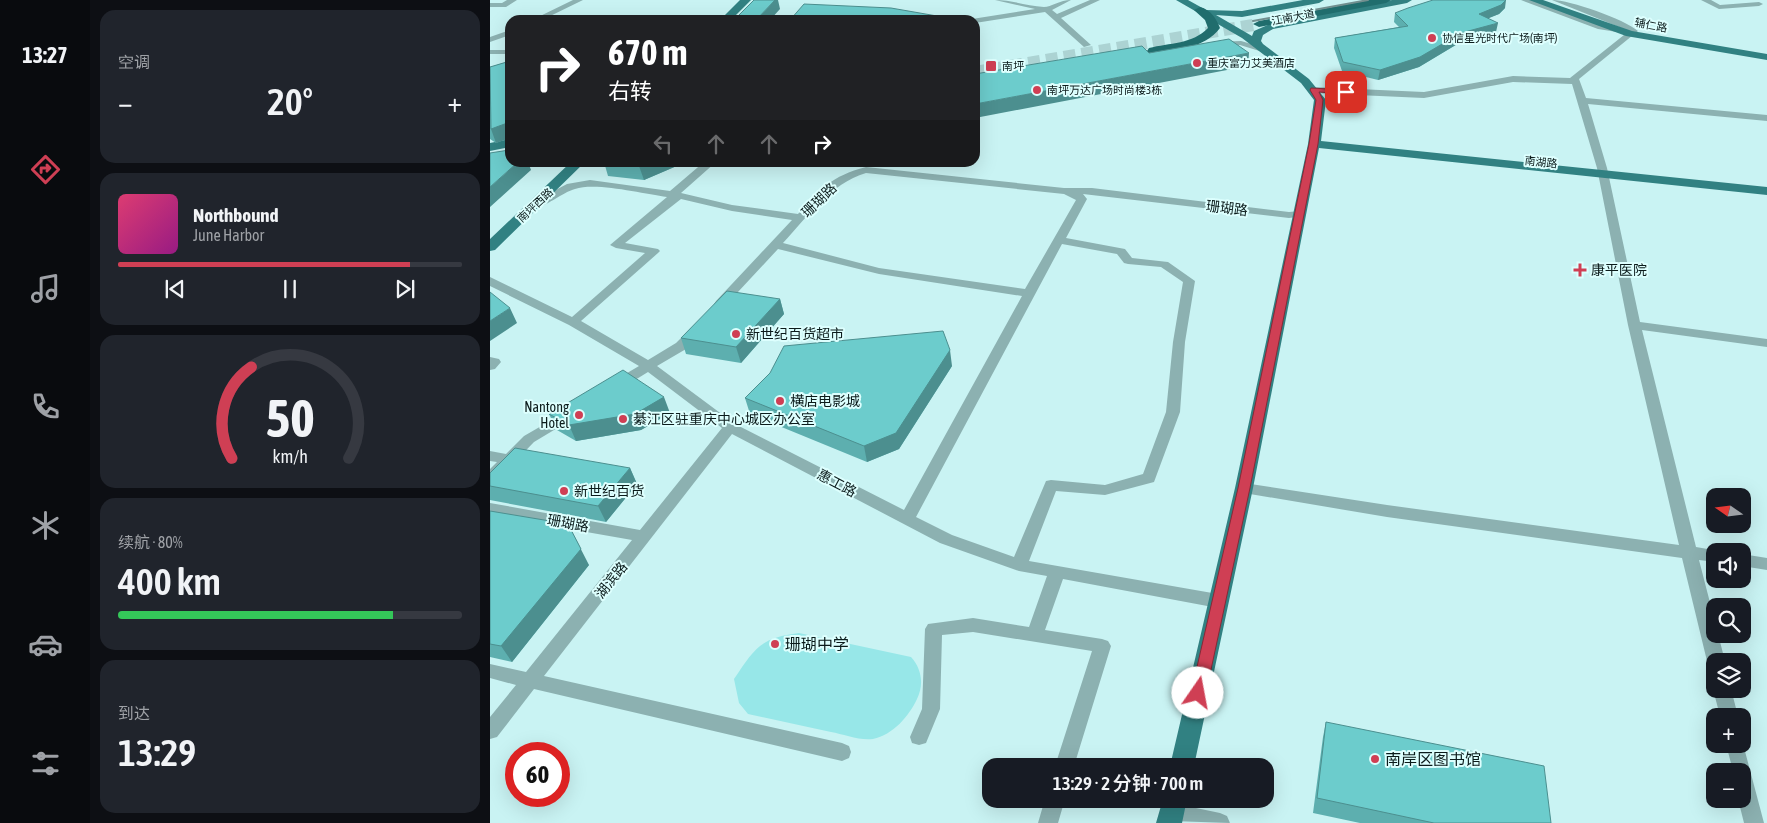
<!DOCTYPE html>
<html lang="zh">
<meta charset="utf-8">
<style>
body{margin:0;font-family:"Asap Condensed","Noto Sans SC",sans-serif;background:#20242c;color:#f1f3f6;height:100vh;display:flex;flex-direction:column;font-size:19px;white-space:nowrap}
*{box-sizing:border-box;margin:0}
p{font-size:16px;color:#9ea1a6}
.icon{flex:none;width:28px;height:28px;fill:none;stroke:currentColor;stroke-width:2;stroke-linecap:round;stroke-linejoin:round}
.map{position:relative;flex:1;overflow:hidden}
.drawer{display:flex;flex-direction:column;gap:10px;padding:10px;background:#0d0f14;width:400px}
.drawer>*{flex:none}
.banner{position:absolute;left:15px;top:15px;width:475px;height:152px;border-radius:15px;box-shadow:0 5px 20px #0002;background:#202124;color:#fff;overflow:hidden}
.needle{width:32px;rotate:284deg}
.fabs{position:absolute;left:1216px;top:488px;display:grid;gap:10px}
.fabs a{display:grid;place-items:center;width:45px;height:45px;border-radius:10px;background:#171b24;box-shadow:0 5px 20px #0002;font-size:25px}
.speed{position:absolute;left:15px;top:742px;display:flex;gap:10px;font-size:25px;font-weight:700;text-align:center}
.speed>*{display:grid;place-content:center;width:65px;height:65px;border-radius:50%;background:#171b24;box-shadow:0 5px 20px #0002;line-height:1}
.speed .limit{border:8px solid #d22;background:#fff;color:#111}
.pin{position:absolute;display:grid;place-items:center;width:42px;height:42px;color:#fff;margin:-21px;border-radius:10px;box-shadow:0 2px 8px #0006}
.me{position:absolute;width:55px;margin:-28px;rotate:12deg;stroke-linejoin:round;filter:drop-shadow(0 0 4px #0008)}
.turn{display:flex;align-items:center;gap:18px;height:105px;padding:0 20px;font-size:22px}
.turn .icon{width:65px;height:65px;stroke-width:2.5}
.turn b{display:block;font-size:35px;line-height:42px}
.lanes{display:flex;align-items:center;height:48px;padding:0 20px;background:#0003;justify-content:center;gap:25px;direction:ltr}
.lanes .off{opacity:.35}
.big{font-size:38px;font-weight:600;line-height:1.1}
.drawer .card{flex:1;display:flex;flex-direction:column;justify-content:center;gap:8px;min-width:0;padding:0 18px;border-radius:15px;background:#20242c}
.drawer .dial{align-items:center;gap:0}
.dial svg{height:130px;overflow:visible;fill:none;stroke:#363941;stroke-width:7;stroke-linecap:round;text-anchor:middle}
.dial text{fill:#f1f3f6;stroke:none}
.song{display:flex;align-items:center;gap:15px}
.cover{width:60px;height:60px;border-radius:8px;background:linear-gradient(135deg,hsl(340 70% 55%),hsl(310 70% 35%))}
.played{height:5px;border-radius:2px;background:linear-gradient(90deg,#cf3f54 85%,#363941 85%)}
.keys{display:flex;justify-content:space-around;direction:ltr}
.heat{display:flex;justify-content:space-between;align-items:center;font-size:28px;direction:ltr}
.charge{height:8px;border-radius:4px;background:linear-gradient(90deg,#34c759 80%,#363941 0)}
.trip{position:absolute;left:492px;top:758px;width:292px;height:50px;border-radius:15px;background:#171b24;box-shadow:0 5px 20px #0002;font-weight:600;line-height:50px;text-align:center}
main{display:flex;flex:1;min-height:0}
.tabs{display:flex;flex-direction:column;width:90px;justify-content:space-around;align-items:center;background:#090b0e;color:#9ea1a6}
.tabs .icon{width:35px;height:35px}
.tabs .active{color:#cf3f54}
.tabs b{font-size:22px;color:#f1f3f6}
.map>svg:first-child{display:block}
.green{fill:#97e7e8}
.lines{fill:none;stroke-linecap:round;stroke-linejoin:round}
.highway-tunnel{stroke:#acd3d3;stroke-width:12;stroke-dasharray:12 6;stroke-linecap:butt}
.minor{fill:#8cb1b1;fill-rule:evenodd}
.major{fill:#318182;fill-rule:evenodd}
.highway{fill:#206d6d;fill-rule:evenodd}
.rail{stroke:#718f8f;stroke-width:2}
.wall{fill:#5dafaf}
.shaded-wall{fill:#4c8f8f}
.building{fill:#6ccccc;stroke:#4c8f8f}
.route{fill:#cf3f54;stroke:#872937}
.poi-dot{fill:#cf3f54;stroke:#ddfffe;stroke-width:2}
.labels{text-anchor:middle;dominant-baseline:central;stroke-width:4;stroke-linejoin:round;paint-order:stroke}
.far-street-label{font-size:11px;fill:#0b1b1b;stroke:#ddfffe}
.far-poi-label{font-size:11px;fill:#0b1b1b;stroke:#ddfffe;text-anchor:start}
.street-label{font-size:14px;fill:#0b1b1b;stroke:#ddfffe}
.poi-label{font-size:14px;fill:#0b1b1b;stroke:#ddfffe;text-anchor:start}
.near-poi-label{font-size:16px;fill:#0b1b1b;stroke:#ddfffe;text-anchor:start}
</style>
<main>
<nav class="tabs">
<b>13:27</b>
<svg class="icon active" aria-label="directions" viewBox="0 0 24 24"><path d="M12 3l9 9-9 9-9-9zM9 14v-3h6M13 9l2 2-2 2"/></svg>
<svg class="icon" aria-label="music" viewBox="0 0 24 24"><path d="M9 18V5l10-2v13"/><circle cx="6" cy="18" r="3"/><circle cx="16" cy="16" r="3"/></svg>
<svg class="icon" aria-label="phone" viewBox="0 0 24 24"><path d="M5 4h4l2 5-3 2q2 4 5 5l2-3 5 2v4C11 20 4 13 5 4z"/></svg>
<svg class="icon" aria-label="climate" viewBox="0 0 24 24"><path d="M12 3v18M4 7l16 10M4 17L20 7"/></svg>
<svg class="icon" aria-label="car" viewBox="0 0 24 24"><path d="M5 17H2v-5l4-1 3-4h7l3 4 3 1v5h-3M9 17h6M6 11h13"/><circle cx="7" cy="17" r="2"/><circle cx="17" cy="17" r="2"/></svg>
<svg class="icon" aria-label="filters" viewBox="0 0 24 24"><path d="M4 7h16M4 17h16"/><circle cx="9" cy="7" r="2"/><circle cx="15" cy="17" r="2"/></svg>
</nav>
<section class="drawer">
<div class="card"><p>空调</p>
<div class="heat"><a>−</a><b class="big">20°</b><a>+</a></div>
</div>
<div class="card">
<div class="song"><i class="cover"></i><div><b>Northbound</b><p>June Harbor</p></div></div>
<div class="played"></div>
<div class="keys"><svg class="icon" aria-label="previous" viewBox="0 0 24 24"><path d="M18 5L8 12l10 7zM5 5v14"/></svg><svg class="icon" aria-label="pause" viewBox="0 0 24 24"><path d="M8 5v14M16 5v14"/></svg><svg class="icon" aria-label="next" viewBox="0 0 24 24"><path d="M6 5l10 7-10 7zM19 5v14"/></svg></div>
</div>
<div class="card dial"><svg viewBox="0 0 100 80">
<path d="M14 69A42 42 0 1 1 86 69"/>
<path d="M14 69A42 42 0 0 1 26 13" stroke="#cf3f54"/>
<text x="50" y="56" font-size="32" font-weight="700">50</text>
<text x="50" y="72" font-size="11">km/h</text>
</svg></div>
<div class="card"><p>续航 · 80%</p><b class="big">400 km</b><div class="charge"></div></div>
<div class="card"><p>到达</p><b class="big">13:29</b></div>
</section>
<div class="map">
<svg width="1277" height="823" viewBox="0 0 1277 823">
<rect width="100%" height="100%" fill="#c9f3f3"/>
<!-- green -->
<path class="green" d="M309,633l112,24c11,12 13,28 6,42 -8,17 -24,36 -44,40 -13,2 -30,-5 -42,-7 -28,-6 -55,-12 -83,-18l-9,-11 -5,-24c21,-31 26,-41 65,-46z"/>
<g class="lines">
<!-- highway-tunnel -->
<path class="highway-tunnel" d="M485,72l284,-48"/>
<!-- minor -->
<path class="minor" d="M17,0h10l-11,7h-16v-4h12z
M83,0h10l-41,20h-10z
M505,0c17,0 32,6 49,7 7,0 16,-7 27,-7l-19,10 5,4 33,-14h10l-39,18 30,27 -7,2 -39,-35 -70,11v-3l-3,-1 63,-10z
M1031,0h11l89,30 -4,2 -19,-3z
M1062,0c18,0 72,19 86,31l-59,48 7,19 181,17v6l-179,-17 19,64 33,154 127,17v8l-125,-17 54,217 23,4h-4v11l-16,-2 16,62v12h3l7,27h-10v7l-5,-2 -3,-5 -25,-103 -295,-41 -143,-24 -5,-1 -2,-4 2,-4 5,-1 143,22 292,40 -51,-220 -31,-157 -25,-84 -59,-2 -89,16 -111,-5 -4,-3 4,-3 111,5 89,-16 57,2 59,-47z
M1211,0h10l9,5 39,-3 4,2 -4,2 -40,3z
M20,30v5l-20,7v-5z
M751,41l28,8 1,2 -4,2 -26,-8 -25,1 -4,-2 4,-2z
M0,50h20v4h-20z
M214,162h12l-35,31 51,12 66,9c23,-25 33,-38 68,-47l198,21h28l197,24 11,-1 5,3 -1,2 -15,2 -206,-24 4,5 -21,39 59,11 7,9 36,4 27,19 -10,61 -5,70 -26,70 -49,13 -49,-4 -27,70 189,33 6,2 2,5 -2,5 -6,2 -155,-29 -18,51 57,9 6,2 3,5 -37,120h-19l37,-115 -119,-19 -31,3 -2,74 -14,34 -7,2 -7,-2 -2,-6 12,-28 3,-80 3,-5 45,-6 56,9 18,-51 -28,-5 -79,-28 -208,-109 -188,242 298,67 7,3 2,6 -2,6 -7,3 -308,-72 -37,48 -7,2v-22l26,-32 -26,-7v-14l36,8 106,-132 -142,-25v-12l150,27 82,-102 -74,-56 -26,16h-10l-2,-3 2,-3 27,-16 -70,-41 -79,-39v-9l82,40 73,-64 -29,-5 -6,-3 57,-48c-24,-3 -70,-15 -92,-8 -13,3 -33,22 -46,19l-1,-2 1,-2 38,-20 23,-4 80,11zM376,173l198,21 12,6 -51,89 -146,-21 -96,-25c25,-27 47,-59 83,-70zM191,199l51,12 60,9 -76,81 -2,3 2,3h8l54,-58 101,25 143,22 -118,214 -169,-86 -78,-58 29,-17 15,-18 -2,-3h-8l-15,15 -28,17 -67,-39 77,-68 2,-2 -2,-2 -33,-6zM572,244l55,10 7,9 4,1 33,3 22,15 -10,60 -7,70 -23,62 -38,11 -54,-5 -5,1 -32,76 -62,-22 -36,-18z
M0,357l9,2 2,3 -6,7 -5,1z
M79,410l5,2 2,3 -2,3 -40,24 -39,40 -5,1v-14l7,-7 -7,-1v-10l16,3 18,-18z
M1252,554l25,4v12l-25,-4z
M1225,685v4h16l7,27h-18l-7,-27z
M1252,740l22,83h-20l-6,-24h4v-28h-9l-7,-27h16z
M555,799h20l-7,24h-20z
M682,803l48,10 7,3 3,7 -58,-2 -7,-2 -3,-7 3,-7z"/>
<!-- major -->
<path class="major" d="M250,0h11l-20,20h-11z
M686,0h12l18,10 36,1 61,-11h21l-5,3 -77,14 -26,-2 36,21 2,-5 16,-7 122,-24h20l-5,3 -134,26 -10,6 -2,6 2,3 46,35 17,21 -5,41 446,46v8l-448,-47 -66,340 -59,278h-24l65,-278 73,-344 6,-44 -13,-17 -59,-45z
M1039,0h14l89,31 135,23v6l-141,-24z
M20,139v8l-20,4v-8z
M81,162h14l-90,88 -5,1v-12z
M673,799h24l-5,24h-26z"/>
<!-- highway -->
<path class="highway" d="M879,0h22l-5,3 -127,24 -6,-3 6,-3z
M710,7c11,3 16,11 20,21 -16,21 -43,21 -67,27l-4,-1 -2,-3 2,-3c20,-5 44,-4 59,-20l-3,-8 -11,-10z"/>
<!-- rail -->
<path class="rail" d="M763,21l115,-21"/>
</g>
<!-- wall -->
<path class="wall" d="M1015,8l-6,6 -11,4 8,14 -37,11 -40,24 -41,13 -36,-9 -8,-23 1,-10 64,-11 -5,-5 1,-9z
M20,61v77l-14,5 -6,-4v-72z
M114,162h82l-42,18 -36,-4z
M290,299l4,15 -43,49 -55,-9 -5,-16z
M462,366l-53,83 -32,13 -117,-48 -5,-16z
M180,413l-29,17 -65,11 -19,-11 -8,-16z
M140,468l7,16 -31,38 -116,-22v-14z
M0,511l99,54 -77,97 -22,-5z
M836,722l225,101h-191l-47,-10 10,-76z"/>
<!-- shaded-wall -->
<path class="shaded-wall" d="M285,0h3l2,9 -10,11h-14z
M1016,0l-1,8 -6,6 -22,9 2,-9z
M447,16l1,4h-20z
M1008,23l-2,9 -37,11 -40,24 -41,13 2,-10 81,-37z
M759,53l-1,13 -273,52v-14z
M20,122v16l-14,5 -5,-14z
M28,162h10l3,8 -41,37v-20z
M158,162h38l-42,18 -5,-14z
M290,299l4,15 -43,49 -5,-16z
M20,308l7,15 -27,18v-20z
M460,350l2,16 -53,83 -32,13 -3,-16z
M174,397l6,16 -29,17 -65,11 -7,-16z
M140,468l7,16 -31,38 -8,-16z
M78,524l21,41 -77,97 -11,-16z"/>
<!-- building -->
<path class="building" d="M264,0h21l-19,20h-22z
M943,0h73l-5,5 -22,9 19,9 -37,10 -41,24 -40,13 -37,-8 -8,-24 73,-12 -13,-13 13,-5z
M314,4l87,4 46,8 -19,4h-128z
M739,39l20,14 -274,51v-30l167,-28 7,7z
M20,61v61l-19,7 -1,-62z
M19,150l1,12h8l-28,25v-34z
M118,162h40l-9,4z
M237,291l53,8 -44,48 -55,-9z
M0,292l20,16 -20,13z
M453,331l7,19 -54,83 -32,13 -119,-48 25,-25 14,-27z
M133,370l41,27 -29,17 -66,11 -20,-11z
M25,448l115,20 -32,38 -108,-20v-13z
M0,511l78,13 13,25 -80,97 -11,-2z
M836,722l218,44 7,57h-117l-117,-25z"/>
<!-- route -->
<path class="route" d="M821,88l35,2 4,2 -4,2 -27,-2 4,8 -5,44 -68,344 -44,205 -3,4 -5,2 -5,-2 -2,-4 47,-205 71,-344 7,-44 -6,-10z"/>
<!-- markers -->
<g class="poi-dot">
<circle cx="942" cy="38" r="5"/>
<circle cx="707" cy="63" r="5"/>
<rect x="495" y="60" width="12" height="12" rx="2.5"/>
<circle cx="547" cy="90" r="5"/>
<path d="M1087.5 262.5h5v5h5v5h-5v5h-5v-5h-5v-5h5z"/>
<circle cx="246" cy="334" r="5"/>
<circle cx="290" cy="401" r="5"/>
<circle cx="89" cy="415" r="5"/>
<circle cx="133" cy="419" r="5"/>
<circle cx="74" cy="491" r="5"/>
<circle cx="285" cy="644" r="5"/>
<circle cx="885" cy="759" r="5"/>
</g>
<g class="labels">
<!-- far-street labels -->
<g class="far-street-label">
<text transform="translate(803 17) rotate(-11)">江南大道</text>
<text transform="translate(1161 25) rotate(11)">辅仁路</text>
<text transform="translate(1051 162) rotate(6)">南湖路</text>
<text transform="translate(45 205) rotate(-43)">南坪西路</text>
</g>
<!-- far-poi labels -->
<g class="far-poi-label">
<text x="952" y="38">协信星光时代广场(南坪)</text>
<text x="717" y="63">重庆富力艾美酒店</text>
<text x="512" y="66">南坪</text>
<text x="557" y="90">南坪万达广场时尚楼3栋</text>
</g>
<!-- street labels -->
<g class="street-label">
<text transform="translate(329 200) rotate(-44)">珊瑚路</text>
<text transform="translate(737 208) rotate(7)">珊瑚路</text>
<text transform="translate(347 483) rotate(28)">惠工路</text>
<text transform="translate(78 523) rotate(10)">珊瑚路</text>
<text transform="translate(121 580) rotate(-51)">湖滨路</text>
</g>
<!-- poi labels -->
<g class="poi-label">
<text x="1101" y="270">康平医院</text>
<text x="256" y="334">新世纪百货超市</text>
<text x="300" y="401">横店电影城</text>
<text x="79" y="407" text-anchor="end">Nantong<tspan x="79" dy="16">Hotel</tspan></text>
<text x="143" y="419">綦江区驻重庆中心城区办公室</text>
<text x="84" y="491">新世纪百货</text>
</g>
<!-- near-poi labels -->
<g class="near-poi-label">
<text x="295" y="644">珊瑚中学</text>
<text x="895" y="759">南岸区图书馆</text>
</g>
</g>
</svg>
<div class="fabs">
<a><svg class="needle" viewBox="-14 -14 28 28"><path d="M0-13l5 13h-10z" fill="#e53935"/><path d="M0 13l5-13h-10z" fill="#9ea1a6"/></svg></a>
<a><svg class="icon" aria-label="sound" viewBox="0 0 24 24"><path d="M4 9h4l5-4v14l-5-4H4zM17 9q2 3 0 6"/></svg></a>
<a><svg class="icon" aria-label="search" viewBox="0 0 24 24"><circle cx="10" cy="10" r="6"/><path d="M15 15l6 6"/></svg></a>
<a><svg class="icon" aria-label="layers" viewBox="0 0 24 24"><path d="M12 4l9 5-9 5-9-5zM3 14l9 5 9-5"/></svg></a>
<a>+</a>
<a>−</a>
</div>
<div class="speed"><div class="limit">60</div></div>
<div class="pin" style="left:856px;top:92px;background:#d93025"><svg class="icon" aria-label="arrive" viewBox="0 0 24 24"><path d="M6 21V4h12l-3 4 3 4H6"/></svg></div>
<svg class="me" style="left:708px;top:693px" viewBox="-20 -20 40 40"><circle r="19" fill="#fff"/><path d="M0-13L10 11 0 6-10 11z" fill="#cf3f54"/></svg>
<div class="trip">13:29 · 2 分钟 · 700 m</div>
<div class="banner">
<div class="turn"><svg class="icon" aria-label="right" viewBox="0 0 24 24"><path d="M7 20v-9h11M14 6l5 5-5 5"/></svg><div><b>670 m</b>右转</div></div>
<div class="lanes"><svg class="icon off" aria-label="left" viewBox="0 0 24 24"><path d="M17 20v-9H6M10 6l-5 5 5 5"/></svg><svg class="icon off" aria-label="ahead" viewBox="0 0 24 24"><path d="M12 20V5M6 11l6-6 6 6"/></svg><svg class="icon off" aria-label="ahead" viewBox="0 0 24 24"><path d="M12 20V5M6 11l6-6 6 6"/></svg><svg class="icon" aria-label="right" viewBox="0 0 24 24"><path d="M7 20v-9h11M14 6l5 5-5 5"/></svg></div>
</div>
</div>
</main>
